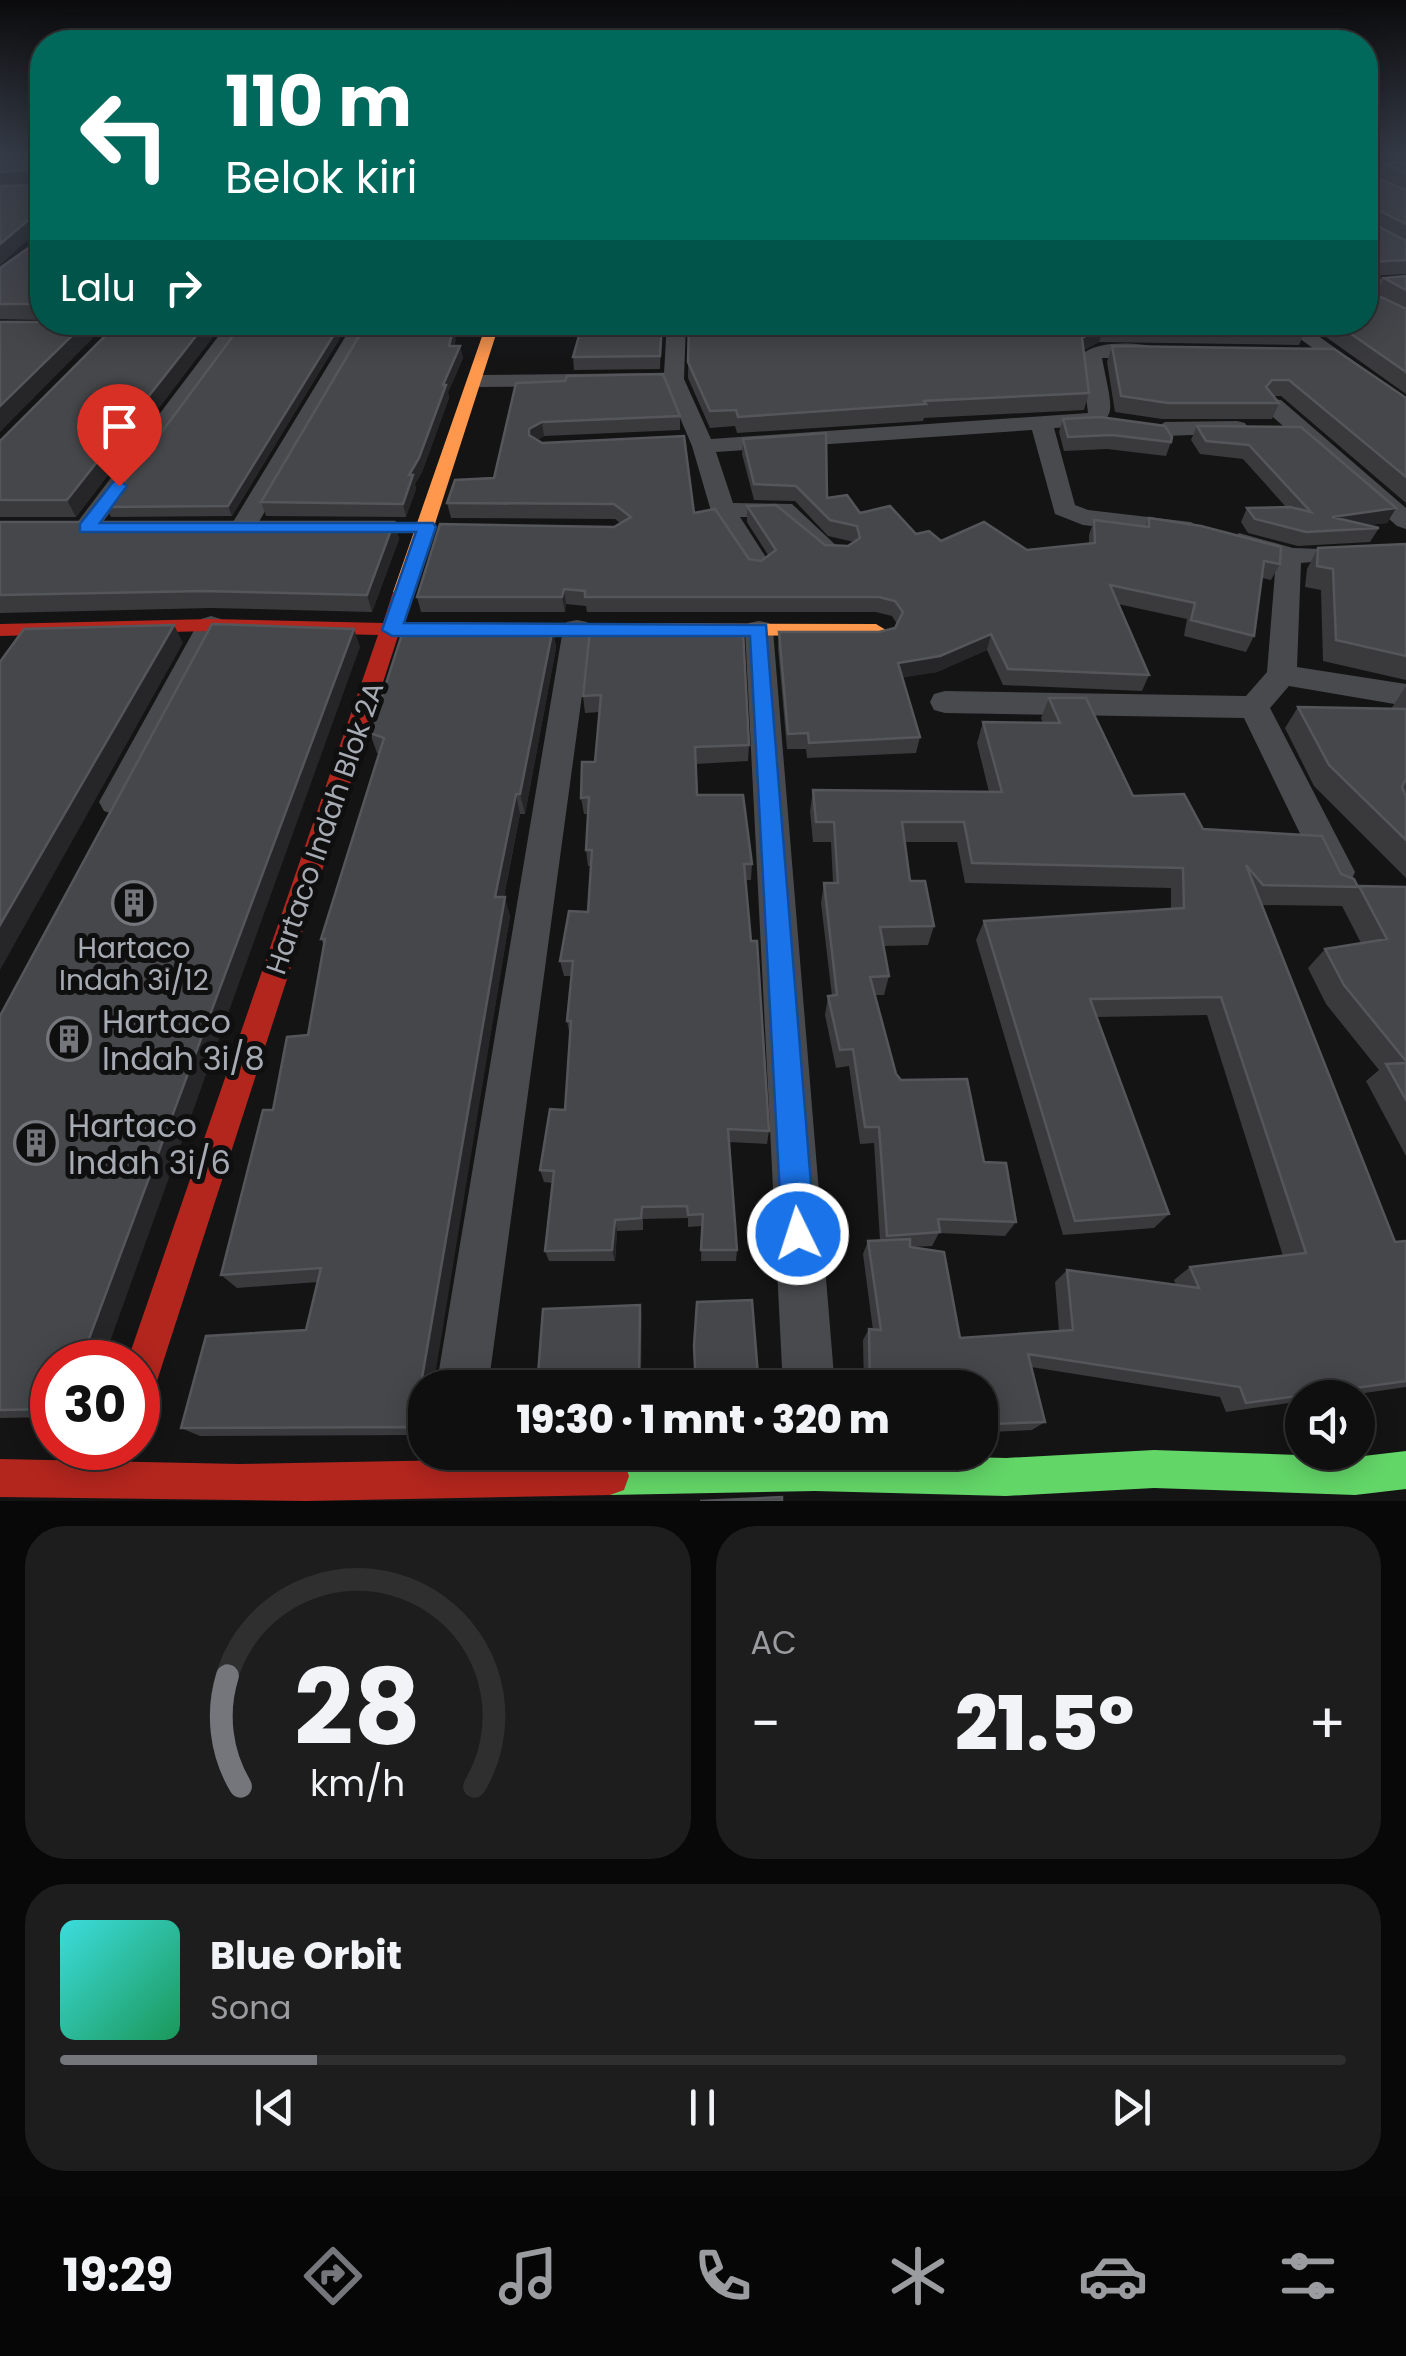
<!DOCTYPE html>
<html lang="id">
<meta charset="utf-8">
<style>
body{margin:0;font-family:Poppins,sans-serif;background:#1d1d1e;color:#f1f3f6;height:100vh;display:flex;flex-direction:column;font-size:38px;white-space:nowrap}
*{box-sizing:border-box;margin:0}
p{font-size:32px;color:#9b9c9f}
.icon{flex:none;width:55px;height:55px;fill:none;stroke:currentColor;stroke-width:2;stroke-linecap:round;stroke-linejoin:round}
.map{position:relative;height:1501px;overflow:hidden}
.drawer{display:flex;flex-direction:column;gap:25px;padding:25px;background:#080809;flex:1}
.drawer>*{flex:none}
.hud{position:absolute;left:30px;top:30px;width:1348px;height:305px;border-radius:40px;box-shadow:0 5px 25px #0003,0 0 0 2px #2f2f30;background:#00695c;color:#fff;overflow:hidden}
.buttons{position:absolute;left:1285px;top:1380px;display:grid;gap:20px}
.buttons a{display:grid;place-items:center;width:90px;height:90px;border-radius:50%;background:#0f0f10;box-shadow:0 5px 25px #0003,0 0 0 2px #2f2f30;font-size:50px}
.speed{position:absolute;left:30px;top:1340px;display:flex;gap:20px;font-size:50px;font-weight:700;text-align:center}
.speed>*{display:grid;place-content:center;width:130px;height:130px;border-radius:50%;background:#0f0f10;box-shadow:0 5px 25px #0003,0 0 0 2px #2f2f30;line-height:1}
.speed .limit{border:15px solid #d22;background:#fff;color:#111}
.pin{position:absolute;display:grid;place-items:center;width:85px;height:85px;color:#fff;margin:-102px -42px;border-radius:50% 50% 50% 0;rotate:-45deg;box-shadow:0 0 10px #0007}
.pin .icon{rotate:45deg}
.me{position:absolute;width:110px;margin:-55px;rotate:356deg;stroke-linejoin:round;filter:drop-shadow(0 0 8px #0008)}
.turn{display:flex;align-items:center;gap:35px;height:210px;padding:0 30px;font-size:45px}
.turn .icon{width:130px;height:130px;stroke-width:2.5}
.turn b{display:block;font-size:70px;line-height:85px}
.then{display:flex;align-items:center;height:95px;padding:0 30px;background:#0003;gap:20px;font-size:38px}
.big{font-size:75px;font-weight:800;line-height:1.1}
.drawer .tile{flex:1;display:flex;flex-direction:column;justify-content:center;gap:15px;min-width:0;padding:0 35px;border-radius:40px;background:#1d1d1e}
.drawer .dial{align-items:center;gap:0}
.dial svg{height:260px;overflow:visible;fill:none;stroke:#2f2f30;stroke-width:7;stroke-linecap:round;text-anchor:middle}
.dial text{fill:#f1f3f6;stroke:none}
.song{display:flex;align-items:center;gap:30px}
.cover{width:120px;height:120px;border-radius:15px;background:linear-gradient(135deg,hsl(180 70% 55%),hsl(150 70% 35%))}
.played{height:10px;border-radius:5px;background:linear-gradient(90deg,#74767c 20%,#2f2f30 20%)}
.keys{display:flex;justify-content:space-around;direction:ltr}
.heat{display:flex;justify-content:space-between;align-items:center;font-size:55px;direction:ltr}
.drawer .tiles{flex:1;display:grid;gap:25px;grid-template-columns:1fr 1fr}
.tile:last-child{grid-column:span 2}
.trip{position:absolute;left:408px;top:1370px;width:590px;height:100px;border-radius:40px;background:#0f0f10;box-shadow:0 5px 25px #0003,0 0 0 2px #2f2f30;font-weight:800;line-height:100px;text-align:center}
.menu{display:flex;height:160px;justify-content:space-around;align-items:center;background:#060606;color:#9b9c9f}
.menu .icon{width:70px;height:70px}
.menu .on{color:#74767c}
.menu b{font-size:45px;color:#f1f3f6}
.map>svg:first-child{display:block}
.lines{fill:none;stroke-linecap:round;stroke-linejoin:round}
.street{fill:#494a4d;fill-rule:evenodd}
.fast{fill:#63d668;fill-rule:evenodd}
.slow{fill:#ff974d;fill-rule:evenodd}
.jam{fill:#b3261e;fill-rule:evenodd}
.wall{fill:#3a3a3d;fill-rule:evenodd}
.shaded-wall{fill:#262628}
.building{fill:#46474a;stroke:#55565a;stroke-width:2.5}
.route{fill:#1a73e8;stroke:#114b97;stroke-width:2.5}
.labels{text-anchor:middle;dominant-baseline:central;stroke-width:10;stroke-linejoin:round;paint-order:stroke}
.street-label{font-size:28px;fill:#a7abb3;stroke:#0f0f10}
.poi-label{font-size:28px;fill:#a7abb3;stroke:#0f0f10}
.near-poi-label{font-size:32px;fill:#a7abb3;stroke:#0f0f10;text-anchor:start}
</style>
<div class="map">
<svg width="1406" height="1501" viewBox="0 0 1406 1501">
<rect width="100%" height="100%" fill="#141415"/>
<g class="lines">
<!-- street -->
<path class="street" d="M1406,163v8l-41,2v-8z
M1406,277v10l-41,3v-10z
M0,322l492,1 10,6 -10,6h-126l-110,192 -13,8 -13,-8 117,-193h-107l-145,199 -9,3 -13,-8 147,-194h-220z
M667,322h19l-2,57 27,60 377,-26 -7,-58c18,-16 58,-12 81,-7v8l-7,2h-53c12,63 21,66 -48,70l21,77 13,5 103,12 13,8 -13,8 -108,-13 -28,-11 -23,-84 -316,22 17,51 59,1 50,47 -13,8c-23,-6 -37,-26 -53,-42h-36l31,48 -13,8 -9,-2 -38,-60 -19,-65 -26,-61 -188,2 -10,-6 10,-6 186,-2z
M1277,322h22l107,77v17z
M1273,399l8,1 125,108v21l-9,-3 -132,-116 -3,-5 3,-5z
M1237,421l8,2 3,5 -3,5 -80,3 -11,-7 11,-7z
M1239,533l54,15 28,1 4,6 -4,6 -20,2 -4,104 109,17v22l-117,-20 -19,22 85,164 -5,11 -13,4 -13,-4 -80,-165 -299,-5 -11,-3 -4,-8 4,-8 11,-3 301,5 21,-24 9,-112 -46,-14 -4,-5z
M211,616l10,3 4,6 -97,186 -12,4 -12,-4 -5,-9 5,-9 93,-168 4,-6z
M577,620l10,2 4,7 -103,759h-52l127,-759 4,-7z
M759,621l10,2 4,7 62,758h-52l-38,-758 4,-7z"/>
<!-- fast -->
<path class="fast" d="M1154,1450l201,7 51,-6v38l-51,6 -201,-7 -148,8 -191,-5 -205,4 -14,-5 -5,-14 5,-14 14,-5 205,-4 191,5z"/>
<!-- slow -->
<path class="slow" d="M487,322h13l-87,270 -3,4h-14l-3,-4z
M488,623l388,1 10,6 -10,6 -395,-2 -3,-5 3,-5z"/>
<!-- jam -->
<path class="jam" d="M403,586l10,6 -11,31 19,1 10,6 -10,6h-23l-242,748 -5,13 -13,5v-40h-11l251,-727 -167,-4 -211,5v-12l211,-5 172,4 10,-31z
M610,1457l14,5 5,14 -5,14 -14,5 -305,6 -305,-4v-38l239,5z"/>
</g>
<!-- wall -->
<path class="wall" d="M42,155v165l-42,-1v-51l34,-24 2,-12 -36,33v-79l36,-1 1,-2 -37,2z
M1365,155h41v5l-38,1 1,14 37,15v84l-37,2 2,16 35,17v85l-101,-72h60z
M1406,162v28l-30,-14 6,-13z
M1406,276v33l-30,-16 8,-15z
M207,322l5,16 -136,179h-76v-76z
M521,322h62l-62,4z
M662,322l-2,47 -86,1 -1,-13z
M689,322h609l8,7 -7,16 -200,-3 -15,8 5,43 -5,17 -160,8 -1,3 -186,12 -2,-7 -25,2 -22,-50z
M340,338l-108,178 -121,1 -5,-10z
M456,339l-2,7h6l3,12 -15,34 1,6 -27,74 -7,12 1,5 -10,28 -140,-1 -5,-14z
M1112,346l294,52v105l-125,-107h-7l5,7 -7,16h-110l-47,-7 -8,-50z
M516,383l164,33v14l-136,6 -7,4 157,73 55,46 12,2 7,-6 -21,-33v-16l78,39 23,1 6,-4 -26,-6 -33,-35 -41,-1 -12,-46 1,-15 84,59 33,15 81,28 86,9 62,-6v-9l5,-15 51,7 4,-9 131,46 -9,16 -9,-2 -8,58 -8,16 -62,-16 3,-17 -69,-15 31,71 -7,16 -139,-6 -16,-35 -50,22 -35,5 18,60 -4,16 -109,5 -1,-9h-19l-9,-101 1,-16h100l16,-4 2,-4 -5,-8 -16,-4h-289l-1,-6 -20,-2 -1,8h-144l-4,-15 197,-70 6,-4 -5,-4 -164,-1 -4,-15 47,-25z
M1063,419l108,23 -5,14 -59,-7 -43,2 -5,-19z
M1197,426l104,1 95,81 -9,15 -19,2 11,3 -9,14 -72,4 -50,-13 -7,-11 6,-14 39,-1 -43,-48 -43,-5 -9,-14z
M0,522h394l5,17 -27,73 -161,-4 -211,5z
M1406,544v136l-83,-19 -2,-71 -16,-3 2,-18 11,-21z
M553,628l3,20 -31,166h-5l-16,83 6,19 -78,471 -7,1v57l-7,-5 -1,-5 -217,1 -19,-8 125,-98 12,-48 -81,6 -16,-13 52,-165 35,-75 16,-90 -3,-6 58,-185 -2,-1 -7,-20z
M590,631l159,114 -1,16 -52,3 1,31 55,69 -1,16h-6l24,251 -2,13 -38,-2 8,108 -1,11h-35l1,-35 -14,1v-9l-45,1v11l-26,1 -2,30h-66l-4,-10 8,-68 -9,-1 -4,-12 25,-60 5,-74 -3,-15 4,-45h-7l-4,-15 28,-49 3,-46h-3l-2,-16 2,-36h-4l-3,-16 14,-36 5,-50 -15,1 -2,-17z
M360,647l-308,715v55l-52,1v-402z
M1406,686v106h-2l2,4v82l-92,-92 -29,-58 13,-21 93,2z
M1049,698l84,98 70,33 138,45 17,13h48v269l-40,-75 13,-11 -53,-66 -18,-36 17,-19 36,-6 -19,-37 -80,-1 133,337 11,-1v146l-76,11h-28v3l-76,11 -6,-15 -189,-30 14,55 -13,8 -44,2 -1,6 -7,5v-55h-116l-1,-48 6,-11 4,1 -10,-76 5,-13 12,-1 -6,-97 -14,1 -11,-78 -13,2 -11,-53 3,-19h4l-11,-93 3,-20h9l-2,-41h-18l-3,-31 3,-21 176,2 -12,-49 6,-21 60,1 -2,-5zM905,842h52l8,41 206,5v21l-187,12 -8,19 87,295 91,-7 15,-14 -72,-197 110,-2 76,241 -93,11 -16,13 2,5 -109,-15 -12,12 4,49 -99,7 -50,-91 22,-1 7,-13 66,3 11,-14 -32,-60 -88,-88 -21,-79h9l5,-19 -5,-30 44,-1 6,-19 -24,-45z"/>
<!-- shaded-wall -->
<path class="shaded-wall" d="M36,169l6,13 -42,3v-13z
M33,216l6,13 -39,36v-21z
M86,322l7,16 -93,94v-26z
M207,322l5,16 -136,179 -9,-17z
M454,326l2,13 -5,19 -2,-12z
M1104,326l-5,16 -21,11 4,-15z
M338,328l2,10 -108,178 -4,-10z
M460,346l3,12 -15,34 1,6 -27,74 -7,12 1,5 -10,28 -3,-13 6,-29 34,-90z
M542,422l2,14 -13,8v6l-2,-21z
M1396,508l-9,15 -63,8 8,-14z
M394,522l5,17 -27,73 -5,-17z
M564,589l2,15 -1,8 -3,-15z
M174,625l9,18 -183,327v-45z
M553,628l3,20 -31,166 -5,-20z
M354,629l6,18 -257,714 3,-4 12,5h-18l-12,-5 -4,-5z
M991,634l-4,16 -50,22 -42,7 3,-16z
M516,794l4,20 -20,102 -5,-19z
M505,897l5,19 -77,472h-6l-5,-10z
M615,1220l2,11 -2,30 -3,-11z
M640,1305l2,11 -1,72h-2z
M425,1400v45l-7,-5z"/>
<!-- building -->
<path class="building" d="M0,155h39l2,14 1,-1v136h-42v-36l34,-24 5,-28h-6l-33,28v-58l36,-1 4,-12 -4,-4 -36,3z
M1365,155h2l2,20 37,15v34l-38,-19 2,17 36,19v19l-34,2 -4,3 3,27 35,17v63l-72,-50h31z
M1406,162v12l-24,-11z
M1406,276v14l-22,-12z
M0,322h86l-86,84z
M119,322h88l-140,178h-67v-59z
M583,322h79l-2,34 -87,1z
M689,322h609l8,7 -202,-3 -22,12 7,55 -165,8 2,3 -188,13 -2,-7 -26,1 -22,-49z
M365,326h89l-5,20h11l-17,39h3l-27,73 -10,17h4l-10,29 -142,-2z
M239,328h99l-110,178 -122,1z
M1112,346l222,3 72,49v79l-117,-97h-17l-6,7 13,16h-111l-47,-7z
M663,374l17,42 -138,6 -13,7v6l13,8 142,-7 10,77 21,-4 34,50 12,2 15,-11 -29,-44 29,-1 49,40 23,1 12,-8 -3,-12 -27,-6 -34,-34 -42,-2 -11,-45 83,-6 1,65 20,-3 13,18 30,-7 26,28 13,-3 12,10 43,-19 43,28 68,-7 -1,-23 55,7v-9l52,8 80,21 -1,17 -16,-3 -10,75 -63,-16 4,-17 -85,-18 39,90 -141,-6 -17,-35 -51,22 -42,7 22,74 -111,6 -1,-10 -20,1 -9,-102h100l16,-4 8,-16 -8,-11 -16,-4h-294v-6l-21,-2 -2,8h-145l23,-73 174,3 17,-10 -17,-13 -167,-1 8,-23 39,-2 22,-95 49,-2 2,-5z
M1100,417l65,9 7,11 -1,5 -59,-7 -44,2 -5,-18z
M1197,426l104,1 95,81 -64,9 47,11 -73,4 -51,-13 -8,-11 43,-1 21,5 -62,-67 -43,-4z
M0,522h394l-27,73 -164,-4 -203,4z
M1406,544v112l-70,-16 -3,-71 -16,-3 1,-18z
M212,624l142,5 -270,723 4,5h18l-2,5h-52v47l-52,1v-394z
M174,625l-174,300v-263l24,-33z
M404,628h149l-33,166h-4l-21,103h10l-83,481 6,4 -1,6h-2v12l-7,40 -3,-13 -234,1 25,-92 100,-6 15,-62 -100,7 42,-165h10l14,-73 21,-2 17,-96h-4l63,-201 -14,-5z
M590,631h153l6,114 -54,2 2,48h46l9,69h-8l7,77h6l12,190 -41,-2 9,121h-36l2,-36 -15,1 -1,-9 -45,1 -1,11 -26,2 -3,30 -67,1 9,-80 -14,-1 10,-61 15,1 6,-89h-4l6,-60h-13l9,-50 19,1 4,-62h-6l3,-53 -8,1 1,-36h13l6,-67 -18,1z
M1049,698h37l47,98 51,-2 19,35 119,7 19,38 13,5 4,8 -95,-2 -17,-20 149,377 11,-1v140l-160,22 -6,-16 -212,-33 17,68 -54,2 -4,14h-7v-50h-110l-1,-59 12,1 -13,-89 42,-2v8l34,5 16,86 113,-8 -6,-60 132,18 -9,-21 116,-14 -85,-256 -131,2 79,215 -94,7 -91,-300 200,-13 -1,-40 -211,-5 -8,-41h-62l8,59h15l9,45 -54,1 9,49 -19,1 26,97 5,6 66,-1 17,83 22,1 10,59 -78,-3 2,13 -53,4 -8,-109h-14l-12,-78 -13,1 -12,-54 9,-1 -13,-112h14l-4,-61h-18l-3,-32 189,2 -19,-70 77,1z
M1298,707l108,2v70l-4,8 4,9v44l-77,-75z
M1359,886l47,1v174l-62,-76 -19,-36 62,-10z
M1406,1063v37l-20,-36z
M752,1300l7,88h-63l-2,-42 3,-44z
M640,1305l-1,83h-102l6,-79z
M782,1497v4h-82z"/>
<!-- sky -->
<linearGradient id="sky" x2="0" y2="1"><stop stop-color="#0b0b0c"/><stop offset="0.42" stop-color="#343a46"/><stop offset="1" stop-color="#343a46" stop-opacity="0"/></linearGradient>
<rect width="1406" height="365" fill="url(#sky)"/>
<!-- route -->
<path class="route" d="M119,480l8,6 -27,37h333l3,4 -32,96 362,2 49,609 -5,12 -12,4 -12,-4 -4,-12 -32,-598h-358l-10,-6 34,-98h-336v-8l33,-42z"/>
<!-- icons -->
<defs>
<g id="building-ring" transform="scale(2.25)"><circle r="9.5" fill="#0f0f10" stroke="#74767c" stroke-width="1.5"/><path d="M-4-6H4V6H1V3H-1V6H-4ZM-2.5-4.3h1.7v1.8h-1.7ZM.8-4.3h1.7v1.8H.8ZM-2.5-1h1.7V.8h-1.7ZM.8-1h1.7V.8H.8Z" fill="#74767c"/></g>
</defs>
<g fill-rule="evenodd">
<use href="#building-ring" x="134" y="903"/>
<use href="#building-ring" x="69" y="1039"/>
<use href="#building-ring" x="36" y="1143"/>
</g>
<g class="labels">
<!-- street labels -->
<g class="street-label">
<text transform="translate(325 828) rotate(-71)">Hartaco Indah Blok 2A</text>
</g>
<!-- poi labels -->
<g class="poi-label">
<text x="134" y="948">Hartaco<tspan x="134" dy="32">Indah 3i/12</tspan></text>
</g>
<!-- near-poi labels -->
<g class="near-poi-label">
<text x="102" y="1021">Hartaco<tspan x="102" dy="37">Indah 3i/8</tspan></text>
<text x="68" y="1125">Hartaco<tspan x="68" dy="37">Indah 3i/6</tspan></text>
</g>
</g>
</svg>
<div class="buttons">
<a><svg class="icon" aria-label="sound" viewBox="0 0 24 24"><path d="M4 9h4l5-4v14l-5-4H4zM17 9q2 3 0 6"/></svg></a>
</div>
<div class="speed"><div class="limit">30</div></div>
<div class="pin" style="left:119px;top:486px;background:#d93025"><svg class="icon" aria-label="arrive" viewBox="0 0 24 24"><path d="M6 21V4h12l-3 4 3 4H6"/></svg></div>
<svg class="me" style="left:798px;top:1234px" viewBox="-20 -20 40 40"><circle r="17" fill="#1a73e8" stroke="#fff" stroke-width="3"/><path d="M0-11L8 9 0 5-8 9z" fill="#fff"/></svg>
<div class="trip">19:30 · 1 mnt · 320 m</div>
<div class="hud">
<div class="turn"><svg class="icon" aria-label="left" viewBox="0 0 24 24"><path d="M17 20v-9H6M10 6l-5 5 5 5"/></svg><div><b>110 m</b>Belok kiri</div></div>
<div class="then">Lalu<svg class="icon" aria-label="right" viewBox="0 0 24 24"><path d="M7 20v-9h11M14 6l5 5-5 5"/></svg></div>
</div>
</div>
<section class="drawer">
<div class="tiles">
<div class="tile dial"><svg viewBox="0 0 100 80">
<path d="M14 69A42 42 0 1 1 86 69"/>
<path d="M14 69A42 42 0 0 1 10 35" stroke="#74767c"/>
<text x="50" y="56" font-size="32" font-weight="700">28</text>
<text x="50" y="72" font-size="11">km/h</text>
</svg></div>
<div class="tile"><p>AC</p>
<div class="heat"><a>−</a><b class="big">21.5°</b><a>+</a></div>
</div>
<div class="tile">
<div class="song"><i class="cover"></i><div><b>Blue Orbit</b><p>Sona</p></div></div>
<div class="played"></div>
<div class="keys"><svg class="icon" aria-label="previous" viewBox="0 0 24 24"><path d="M18 5L8 12l10 7zM5 5v14"/></svg><svg class="icon" aria-label="pause" viewBox="0 0 24 24"><path d="M8 5v14M16 5v14"/></svg><svg class="icon" aria-label="next" viewBox="0 0 24 24"><path d="M6 5l10 7-10 7zM19 5v14"/></svg></div>
</div>
</div>
</section>
<nav class="menu">
<b>19:29</b>
<svg class="icon on" aria-label="directions" viewBox="0 0 24 24"><path d="M12 3l9 9-9 9-9-9zM9 14v-3h6M13 9l2 2-2 2"/></svg>
<svg class="icon" aria-label="music" viewBox="0 0 24 24"><path d="M9 18V5l10-2v13"/><circle cx="6" cy="18" r="3"/><circle cx="16" cy="16" r="3"/></svg>
<svg class="icon" aria-label="phone" viewBox="0 0 24 24"><path d="M5 4h4l2 5-3 2q2 4 5 5l2-3 5 2v4C11 20 4 13 5 4z"/></svg>
<svg class="icon" aria-label="climate" viewBox="0 0 24 24"><path d="M12 3v18M4 7l16 10M4 17L20 7"/></svg>
<svg class="icon" aria-label="car" viewBox="0 0 24 24"><path d="M5 17H2v-5l4-1 3-4h7l3 4 3 1v5h-3M9 17h6M6 11h13"/><circle cx="7" cy="17" r="2"/><circle cx="17" cy="17" r="2"/></svg>
<svg class="icon" aria-label="filters" viewBox="0 0 24 24"><path d="M4 7h16M4 17h16"/><circle cx="9" cy="7" r="2"/><circle cx="15" cy="17" r="2"/></svg>
</nav>
